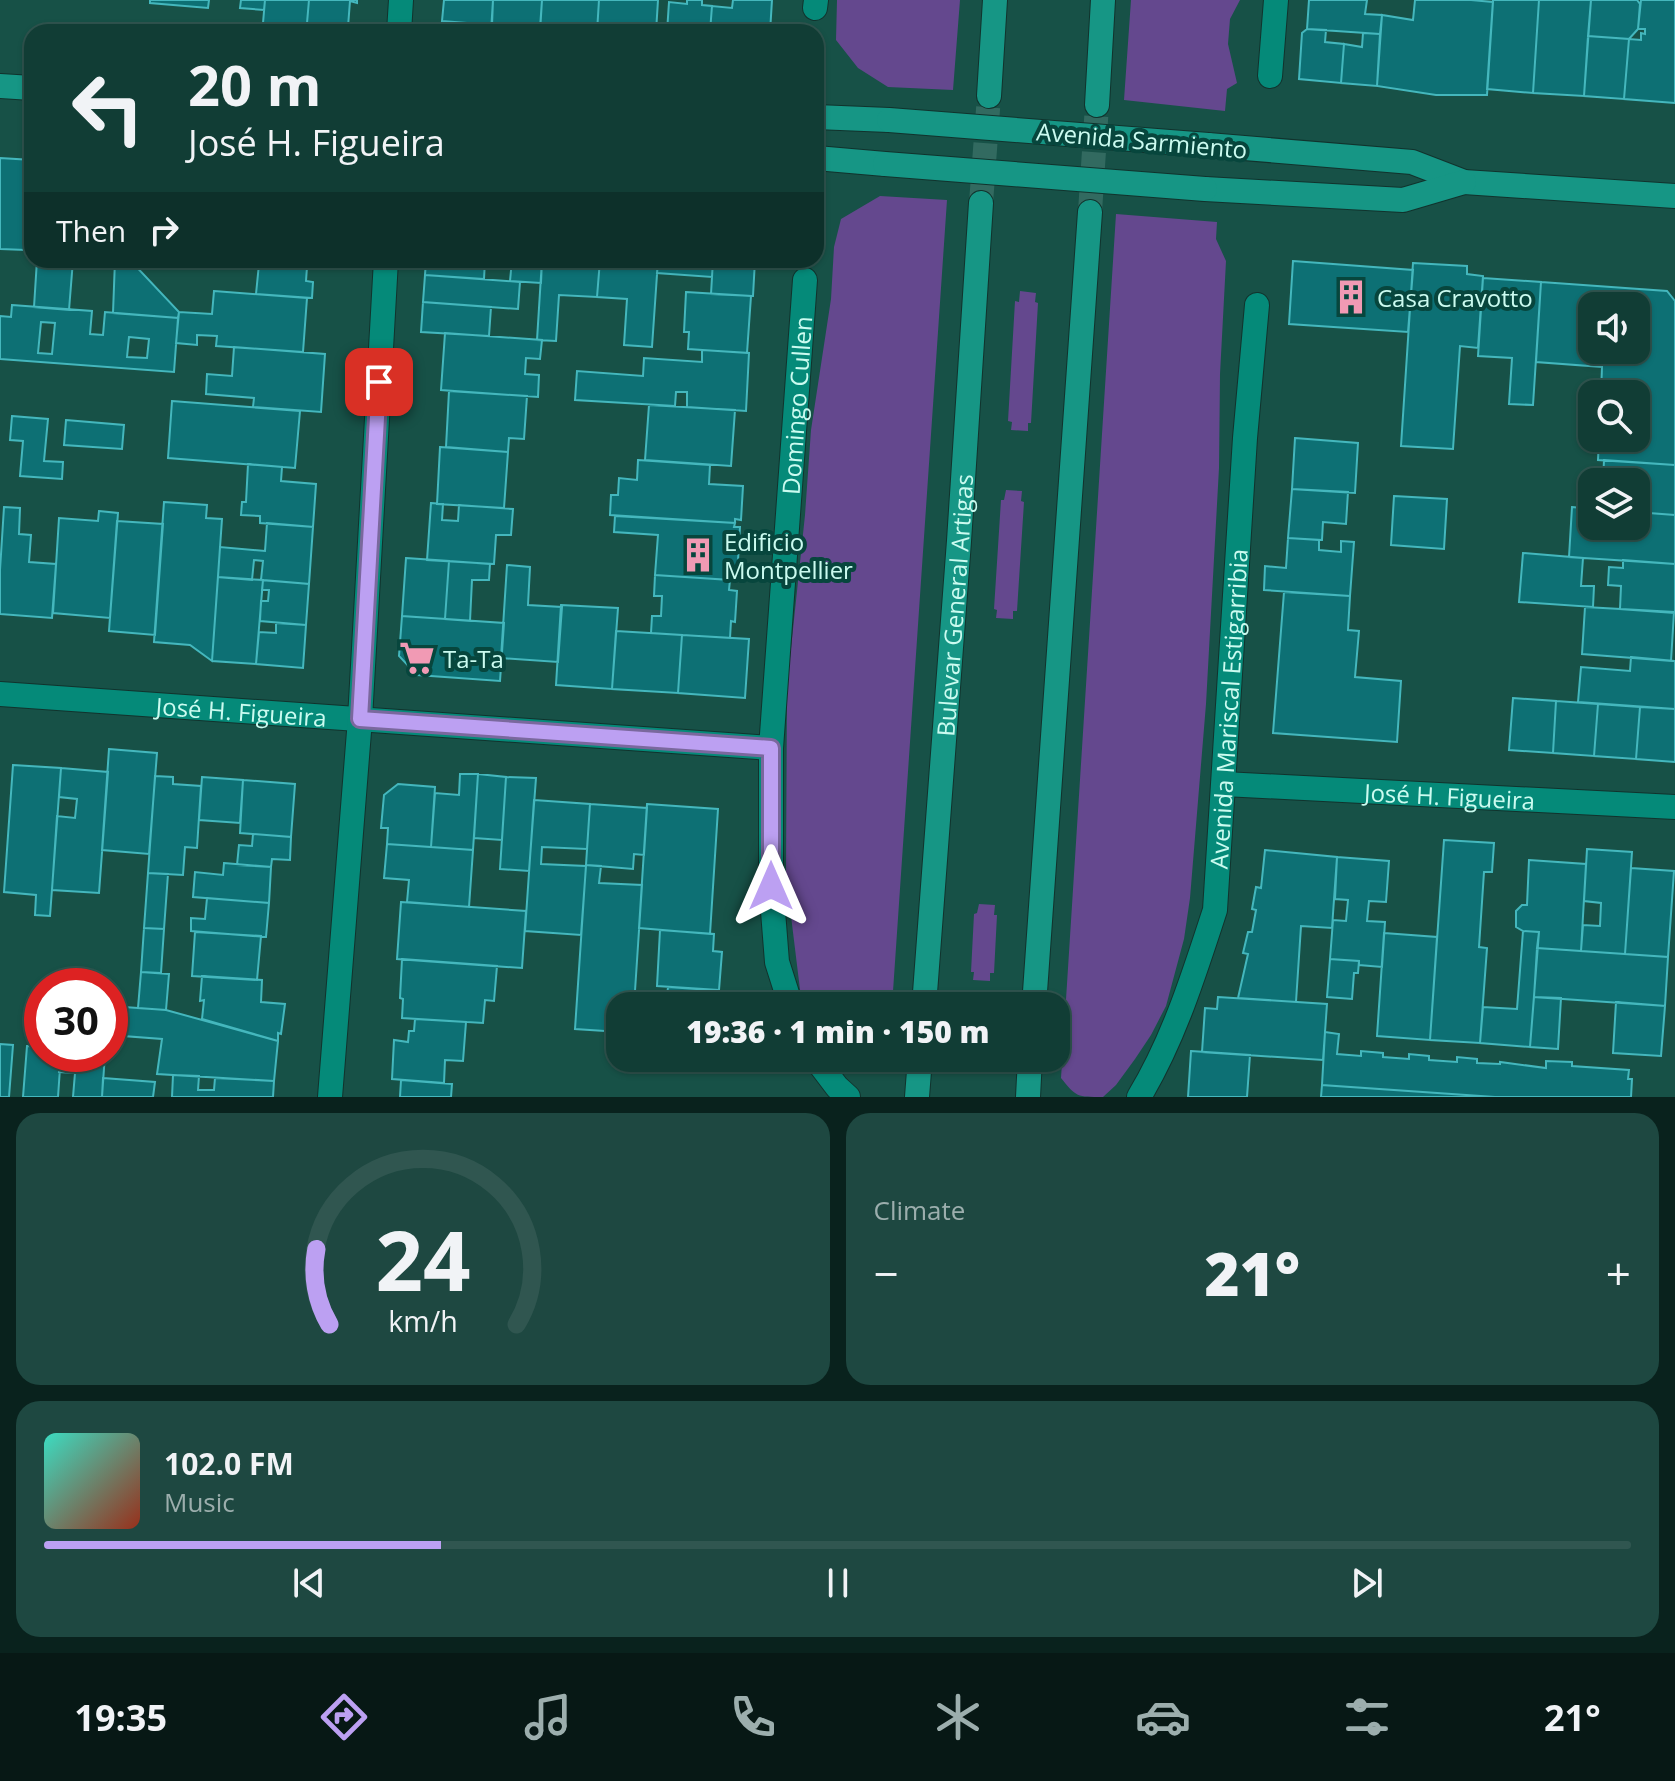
<!DOCTYPE html>
<meta charset="utf-8">
<style>
body{margin:0;font-family:"Open Sans",sans-serif;background:#1e4841;color:#f1f3f6;height:100vh;display:flex;flex-direction:column;font-size:30px;white-space:nowrap}
*{box-sizing:border-box;margin:0}
p{font-size:26px;color:#9caead}
.icon{flex:none;width:44px;height:44px;fill:none;stroke:currentColor;stroke-width:2;stroke-linecap:round;stroke-linejoin:round}
.map{position:relative;height:1097px;overflow:hidden}
.drawer{display:flex;flex-direction:column;gap:16px;padding:16px;background:#09221d;flex:1}
.drawer>*{flex:none}
.hud{position:absolute;left:24px;top:24px;width:800px;height:244px;border-radius:24px;box-shadow:0 2px 6px #0004,0 0 0 2px #305650;background:#113d35;color:#f1f3f6;overflow:hidden}
.tools{position:absolute;left:1578px;top:292px;display:grid;gap:16px}
.tools a{display:grid;place-items:center;width:72px;height:72px;border-radius:16px;background:#113d35;box-shadow:0 2px 6px #0004,0 0 0 2px #305650;font-size:40px}
.speed{position:absolute;left:24px;top:968px;display:flex;gap:16px;font-size:40px;font-weight:700;text-align:center}
.speed>*{display:grid;place-content:center;width:104px;height:104px;border-radius:50%;background:#113d35;box-shadow:0 2px 6px #0004,0 0 0 2px #305650;line-height:1}
.speed .limit{border:12px solid #d22;background:#fff;color:#111}
.pin{position:absolute;display:grid;place-items:center;width:68px;height:68px;color:#fff;margin:-34px;border-radius:16px;box-shadow:0 4px 12px #0006}
.me{position:absolute;width:88px;margin:-44px;rotate:0deg;stroke-linejoin:round;filter:drop-shadow(0 0 6px #0008)}
.turn{display:flex;align-items:center;gap:28px;height:168px;padding:0 32px;font-size:36px}
.turn .icon{width:104px;height:104px;stroke-width:2.5}
.turn b{display:block;font-size:56px;line-height:68px}
.then{display:flex;align-items:center;height:76px;padding:0 32px;background:#0003;gap:16px;font-size:30px}
.big{font-size:60px;font-weight:800;line-height:1.1}
.drawer .widget{flex:1;display:flex;flex-direction:column;justify-content:center;gap:12px;min-width:0;padding:0 28px;border-radius:24px;background:#1e4841}
.drawer .dial{align-items:center;gap:0}
.dial svg{height:208px;overflow:visible;fill:none;stroke:#305650;stroke-width:7;stroke-linecap:round;text-anchor:middle}
.dial text{fill:#f1f3f6;stroke:none}
.song{display:flex;align-items:center;gap:24px}
.cover{width:96px;height:96px;border-radius:12px;background:linear-gradient(135deg,hsl(170 70% 55%),hsl(10 70% 35%))}
.played{height:8px;border-radius:4px;background:linear-gradient(90deg,#bca0f2 25%,#305650 25%)}
.keys{display:flex;justify-content:space-around;direction:ltr}
.heat{display:flex;justify-content:space-between;align-items:center;font-size:44px;direction:ltr}
.drawer .tiles{flex:1;display:grid;gap:16px;grid-template-columns:1fr 1fr}
.widget:last-child{grid-column:span 2}
.trip{position:absolute;left:606px;top:992px;width:464px;height:80px;border-radius:24px;background:#113d35;box-shadow:0 2px 6px #0004,0 0 0 2px #305650;font-weight:800;line-height:80px;text-align:center}
.dock{display:flex;height:128px;justify-content:space-around;align-items:center;background:#071815;color:#9caead}
.dock .icon{width:56px;height:56px}
.dock .selected{color:#bca0f2}
.dock b{font-size:36px;color:#f1f3f6}
.map>svg:first-child{display:block}
.green{fill:#64488e}
.building{fill:#0d7074;stroke:#44b7bd;stroke-width:2;fill-rule:evenodd}
.lines{fill:none;stroke-linecap:round;stroke-linejoin:round}
.secondary-tunnel{stroke:#326a60;stroke-width:24;stroke-dasharray:24 12;stroke-linecap:butt}
.street-casing{stroke:#11332d;stroke-width:26}
.secondary-casing{stroke:#11332d;stroke-width:26}
.street{stroke:#058a79;stroke-width:24}
.secondary{stroke:#169685;stroke-width:24}
.secondary-bridge-casing{stroke:#11332d;stroke-width:26;stroke-linecap:butt}
.secondary-bridge{stroke:#169685;stroke-width:24}
.route-casing{stroke:#7a689d;stroke-width:20}
.route{stroke:#bca0f2;stroke-width:14}
.labels{text-anchor:middle;dominant-baseline:central;stroke-width:8;stroke-linejoin:round;paint-order:stroke}
.street-label{font-size:24px;fill:#cbfbf0;stroke:#07463d}
.poi-label{font-size:24px;fill:#cbfbf0;stroke:#07463d;text-anchor:start}
</style>
<div class="map">
<svg width="1675" height="1097" viewBox="0 0 1675 1097">
<rect width="100%" height="100%" fill="#175147"/>
<!-- green -->
<path class="green" d="M837,0h123l-7,90 -65,-3 -30,-19 -22,-28z
M1131,0h109l-10,19 -2,25 9,39 -10,6 -2,22 -101,-11z
M880,196l67,4 -55,806h-90l-16,-131 1,-189 18,-171 6,-85 20,-131 3,-52 7,-28z
M1116,214l101,8 -1,17 10,22 -6,113 -1,94 -13,236 -16,194 -6,41 -18,67 -15,29 -16,24 -19,26 -13,12c-26,0 -27,0 -42,-19z
M1020,291l16,2 -1,9 3,1 -7,120h-3v8l-17,-1 1,-8 -4,-1 7,-120 4,1z
M1006,490l16,1 -1,10 3,1 -7,109h-4v8l-17,-1 1,-8 -3,-1 7,-109h3z
M979,904l16,1 -1,10h3l-3,58h-4v8l-17,-1 1,-8h-3l3,-58 3,-1z"/>
<!-- building -->
<path class="building" d="M150,0h59l-1,8 -58,-5z
M241,0h24l-1,10 -24,-2z
M265,0h44l-2,23 -10,8 -16,-1v-5l-18,-2z
M309,0h48v3l-7,-2 -2,26 -17,-2 -1,7 -14,-1 -9,-8z
M444,0h49l-1,25 -50,-4z
M493,0h49l-2,32h-49z
M542,0h57l-2,32 -57,-4z
M599,0h59l-2,32h-59z
M687,0h15v5l10,1 -2,26h-43l2,-30 18,2z
M733,0h39l-2,32h-60l2,-26 20,2z
M1309,0h58l-2,14 17,1 -2,19 -73,-5z
M1415,0h56l22,2 -6,93h-51l-59,-9 5,-71 31,5z
M1493,0h46l-6,93 -46,-4z
M1539,0h52l-7,96 -51,-3z
M1591,0h46l3,4 -2,25 -9,10 -41,-3z
M1641,0h34v103l-51,-4 5,-60 12,1v-7l4,1v-5h-7z
M1307,29l19,1 -1,12 19,2 -3,39 -42,-4 3,-46z
M1363,33l17,1 -3,52 -36,-3 3,-39 18,3z
M1588,36l41,3 -5,60 -40,-3z
M0,158l32,2 -6,90 -26,-1z
M31,174h1v77l-6,-1z
M37,260h36l-4,50 -35,-3z
M115,260h15l49,52 -1,6 -65,-5z
M238,260h69v7l-69,-5z
M426,260h59l-1,19 -59,-4z
M512,260h30l-1,23 -31,-2z
M542,260h58l-3,37 -38,-2 -3,46 -19,-1z
M600,260h58l-6,87 -28,-2 3,-46 -30,-2z
M658,260h55l-1,17 -55,-4z
M713,260h42l-2,36 -42,-2z
M1293,261l120,9 -5,62 -119,-8z
M1413,263l54,3v8l16,2 -5,72 -18,-2 -7,103 -52,-3z
M259,264l48,3 -1,14 7,1 -1,16 -56,-4z
M425,275l95,7 -2,27 -95,-7z
M1483,278l58,4 -8,123 -24,-1 3,-46 -34,-2z
M1541,282l126,9 8,10v164l-77,-5 1,-22h37v-44h-35l1,-27 -66,-5zM1592,306h44v44h-44z
M214,291l93,7 -4,54 -87,-6 1,-10 -20,-1v10l-21,-2 3,-31 33,2z
M686,292l65,4 -4,57 -59,-4 1,-17h-5z
M423,302l68,5 -2,29 -68,-4z
M12,305l80,6 -2,23 13,1 2,-23 73,6 -4,54 -174,-13v-43l11,1zM41,322l14,1 -3,31 -14,-1zM129,337l20,2 -2,19 -20,-1z
M445,333l97,7 -2,19 -14,-1 -1,16 14,1 -1,22 -97,-7z
M234,347l91,7 -4,58 -68,-5 1,-9 -48,-4 1,-20 25,2z
M702,350l47,3 -3,58 -59,-4v-15h-11l-1,14 -100,-6 2,-29 66,5 1,-18 58,4z
M449,391l78,5 -3,43 -15,-1 -1,14 -62,-5z
M172,401l128,10 -5,57 -127,-10z
M649,405l86,5 -4,56 -86,-6z
M12,416l36,3 -4,42 19,1 -1,17 -42,-3 3,-35 -13,-1z
M66,420l58,5 -2,24 -58,-4z
M1295,438l63,5 -3,50 -63,-4z
M440,447l68,5 -4,56 -67,-4z
M638,460l72,5 -1,19 34,2 -2,34 -6,-1v4l-125,-8 1,-20h7l1,-17 18,2z
M1604,460l71,5v50l-39,-3v-30h-33z
M248,464l34,3 -1,14 35,3 -3,43 -53,-4v-7l-19,-1 1,-13h4z
M1292,489l56,3 -2,32 -23,-2 -1,18 -34,-2z
M1394,496l53,3 -3,50 -53,-4z
M164,502l43,3 -1,13 16,1 -10,142 -22,-16 -36,-3z
M431,503l12,1 -1,16 16,1 1,-16 54,4 -2,26h-15l-2,29 -67,-4z
M4,507l16,1 -1,26 12,1 -2,27 27,2 -4,54 -52,-4v-44z
M1572,507l20,2v17h44v-14l39,3v49l-106,-7z
M99,511l19,2 -8,105 -57,-5 6,-95 39,3z
M615,516l120,7 -1,4h6l-3,50h-7v3l-75,-5 3,-40 -44,-3z
M117,521l46,3 -8,111 -46,-4z
M267,523l46,4 -4,57 -48,-4 2,-19 -9,-1 -2,20 -34,-3 2,-30 45,4z
M1288,538l31,2v10l22,2v-11l13,1 -4,54 -86,-6 1,-24 21,2z
M1523,553l60,5 -2,28h13l-1,21 -74,-5z
M406,558l43,3 -4,58 -43,-3z
M1623,560l52,4v49l-55,-4 1,-23 -13,-1 1,-18 14,1z
M449,561l41,3 -1,16h-17l-2,41 -25,-2z
M507,565l23,2 -2,38 34,2 -4,55 -57,-4z
M655,575l75,5 -1,10 8,1 -2,31 -4,-1 -1,17 -79,-5 1,-17h9l1,-20h-8z
M218,577l45,3 -7,84 -44,-3z
M263,580l46,4 -3,41 -46,-4 1,-20h7l1,-11h-7z
M1284,592l66,4 -2,34 11,1 -4,46 46,4 -4,61 -124,-9z
M561,605l57,3 -6,81 -56,-4z
M1585,607l89,5 -3,49 -89,-7z
M402,616l102,7 -4,58 -83,-6 -18,-19z
M276,623l30,2 -3,43 -47,-4 3,-32 17,1z
M616,631l66,4 -4,58 -66,-4z
M682,635l67,4 -4,59 -67,-5z
M1631,657l44,4v48l-97,-7 3,-35 49,4z
M1513,698l43,3 -3,52 -44,-3z
M1556,701l42,3 -4,52 -41,-3z
M1598,704l42,3 -4,52 -42,-3z
M1640,707l35,2v53l-39,-3z
M109,749l48,4 -8,101 -47,-4z
M13,765l48,3 -11,148 -15,-1 1,-20 -32,-3z
M61,768l47,4 -9,121 -47,-3 5,-74 18,2 2,-19 -18,-2z
M460,774h18l-5,76 -42,-3 4,-54 24,2z
M478,774l28,3 -4,63 -28,-2z
M155,776l18,1v7l28,2 -4,62 -12,-1 -2,28 -35,-2z
M202,777l41,3 -3,43 -41,-3z
M506,777l30,1 -7,93 -29,-2z
M243,780l52,4 -4,53 -51,-4z
M398,784l37,3 -4,60 -44,-3 1,-16h-7l3,-33z
M534,800l56,4 -3,45 -45,-2 -1,17 45,2 -5,69 -56,-4z
M590,804l57,4 -3,47 -10,-1 -1,15 -47,-4z
M647,804l71,5 -8,125 -71,-6z
M253,834l38,3 -1,23 -18,-1 -1,8 -34,-2 2,-20 13,1z
M1444,840l50,3 -2,29h-8l-5,75 8,1 -7,95 -50,-3z
M387,844l86,6 -4,57 -62,-5 2,-22 -25,-2z
M1587,849l45,3 -7,102 -44,-3 2,-26 17,1 1,-23 -17,-2z
M1265,850l72,7 -5,71 -31,-2 -5,76 -58,-4 10,-44 -5,-1 5,-21h4l4,-22 -4,-1 4,-22 5,1z
M1337,857l52,4 -3,41 -17,-1 -2,20 18,1 -3,45 -23,-2v-4l-29,-2 3,-39 13,1 2,-21 -13,-1z
M1529,860l57,4 -5,87 -44,-3 2,-16 -16,-1 -7,-4v-16l6,-6h5z
M224,863l47,4 -2,36 -76,-6 2,-25 28,3z
M586,865l15,1 -2,17 43,2 -8,121h-14v26l-45,-3z
M1631,868l43,3 -6,86 -43,-3z
M148,873l20,1 -4,55 -20,-1z
M207,898l62,5 -3,34 -75,-6v-13l14,1z
M401,902l125,9 -4,57 -125,-9z
M144,928l20,1 -3,44 -20,-1z
M660,930l54,4 -1,17 9,1 -3,38 -62,-4z
M1523,931l16,1 -9,115 -50,-4 3,-36 34,2z
M195,932l66,4 -4,44 -65,-4z
M1384,933l53,4 -7,103 -53,-4z
M1537,948l131,9 -3,49 -131,-9z
M402,959l95,7 -3,35 -9,-1 -2,23 -81,-5 1,-19 -3,-1z
M1330,959l29,2 -1,12h-4l-2,26 -25,-2z
M141,972l28,2 -3,36 -28,-2z
M202,976l60,4 -1,22 24,2 -4,30 -3,-1v8l-76,-22 2,-19 -4,1z
M668,987l57,4 -1,14 8,1h-66z
M1218,997l109,7 -4,56 -121,-8 3,-44 12,1z
M1534,997l27,1 -3,51 -28,-2z
M1616,1002l49,4 -4,50 -48,-3z
M110,1006l56,4 112,31 -4,40 -117,-7 5,-35 -52,-4z
M415,1019l51,3 -3,39 -18,-1 -1,23 -52,-4 2,-39 14,2 1,-11h5z
M1325,1032l14,2 -2,20 24,2v-5l22,2v4l26,2v-5l20,2v4l28,2v-5l20,2v4l23,1v-2l46,6v-7l26,1v4l57,4 -1,9h4l-1,18h-136l-173,-12z
M0,1044l13,1 -4,52h-9z
M27,1046l15,1v7h19l-3,43h-35z
M1191,1051l59,4 -3,42h-59z
M61,1054h44l-3,43h-29l2,-24 -16,-1z
M173,1075l26,1 -1,14h16l1,-12 59,3 -1,16h-101z
M103,1078l52,4 -2,15h-51z
M401,1080l51,4 -1,13h-51z
M1322,1085l173,12h-174z"/>
<g class="lines">
<!-- secondary-tunnel -->
<path class="secondary-tunnel" d="M981,203l8,-107
M1090,212l7,-107"/>
<!-- street casing -->
<g class="street-casing">
<g id="street">
<path d="M815,8l1,-8"/>
<path d="M399,32l2,-32"/>
<path d="M1270,76l6,-76"/>
<path id="s1" d="M0,694l771,54"/>
<path id="s2" d="M1224,784l451,23"/>
<path id="s3" d="M791,1006l-14,-44 -6,-76v-138l34,-468"/>
<path d="M815,1058l22,29 11,10"/>
<path d="M330,1097l30,-378 26,-459"/>
<path id="s4" d="M1139,1097c35,-58 55,-123 76,-187l30,-472 12,-133"/>
</g>
</g>
<!-- secondary casing -->
<g class="secondary-casing">
<g id="secondary">
<path d="M0,86l32,2"/>
<path d="M989,96l6,-96"/>
<path d="M1097,105l6,-105"/>
<path d="M816,117l73,3"/>
<path d="M1208,145l204,17 52,20 211,14"/>
<path d="M816,158l69,6"/>
<path d="M1205,189l198,11 61,-18"/>
<path id="s5" d="M924,1006l35,-465 22,-338"/>
<path d="M1034,1006l56,-794"/>
<path d="M917,1097l3,-39"/>
<path d="M1028,1097l2,-39"/>
</g>
</g>
<!-- street -->
<use href="#street" class="street"/>
<!-- secondary -->
<use href="#secondary" class="secondary"/>
<!-- secondary-bridge casing -->
<g class="secondary-bridge-casing">
<path id="secondary-bridge" d="M889,120l319,25
M885,164l320,25"/>
</g>
<!-- secondary-bridge -->
<use href="#secondary-bridge" class="secondary-bridge"/>
</g>
<g class="lines">
<!-- route casing -->
<g class="route-casing">
<path id="route" d="M379,382l-19,337 411,29v138"/>
</g>
<!-- route -->
<use href="#route" class="route"/>
</g>
<!-- icons -->
<defs>
<g id="building-bare" transform="scale(2.76)"><path d="M-4-6H4V6H1V3H-1V6H-4ZM-2.5-4.3h1.7v1.8h-1.7ZM.8-4.3h1.7v1.8H.8ZM-2.5-1h1.7V.8h-1.7ZM.8-1h1.7V.8H.8Z" fill="#f19ab4" stroke="#07463d" stroke-width="2.5" paint-order="stroke"/></g>
<g id="supermarket-bare" transform="scale(2.76)"><path d="M-6-5.5h2.5l.6 2H6L4.5 2H-2.5L-4.4-4H-6ZM-1.5 3.2a1.3 1.3 0 1 0 .1 0ZM3 3.2a1.3 1.3 0 1 0 .1 0Z" fill="#f19ab4" stroke="#07463d" stroke-width="2.5" paint-order="stroke"/></g>
</defs>
<g fill-rule="evenodd">
<use href="#building-bare" x="1351" y="297"/>
<use href="#building-bare" x="698" y="555"/>
<use href="#supermarket-bare" x="417" y="658"/>
</g>
<g class="labels">
<!-- street labels -->
<g class="street-label">
<text transform="translate(1142 140) rotate(5)">Avenida Sarmiento</text>
<text stroke="none"><textPath href="#s3" startOffset="604">Domingo Cullen</textPath></text>
<text stroke="none"><textPath href="#s5" startOffset="402">Bulevar General Artigas</textPath></text>
<text stroke="none"><textPath href="#s4" startOffset="404">Avenida Mariscal Estigarribia</textPath></text>
<text stroke="none"><textPath href="#s1" startOffset="242">José H. Figueira</textPath></text>
<text stroke="none"><textPath href="#s2" startOffset="226">José H. Figueira</textPath></text>
</g>
<!-- poi labels -->
<g class="poi-label">
<text x="1377" y="297">Casa Cravotto</text>
<text x="724" y="541">Edificio<tspan x="724" dy="28">Montpellier</tspan></text>
<text x="443" y="658">Ta-Ta</text>
</g>
</g>
</svg>
<div class="tools">
<a><svg class="icon" aria-label="sound" viewBox="0 0 24 24"><path d="M4 9h4l5-4v14l-5-4H4zM17 9q2 3 0 6"/></svg></a>
<a><svg class="icon" aria-label="search" viewBox="0 0 24 24"><circle cx="10" cy="10" r="6"/><path d="M15 15l6 6"/></svg></a>
<a><svg class="icon" aria-label="layers" viewBox="0 0 24 24"><path d="M12 4l9 5-9 5-9-5zM3 14l9 5 9-5"/></svg></a>
</div>
<div class="speed"><div class="limit">30</div></div>
<div class="pin" style="left:379px;top:382px;background:#d93025"><svg class="icon" aria-label="arrive" viewBox="0 0 24 24"><path d="M6 21V4h12l-3 4 3 4H6"/></svg></div>
<svg class="me" style="left:771px;top:886px" viewBox="-20 -20 40 40"><path d="M0-17L14 15 0 8-14 15z" fill="#bca0f2" stroke="#fff" stroke-width="4"/></svg>
<div class="trip">19:36 · 1 min · 150 m</div>
<div class="hud">
<div class="turn"><svg class="icon" aria-label="left" viewBox="0 0 24 24"><path d="M17 20v-9H6M10 6l-5 5 5 5"/></svg><div><b>20 m</b>José H. Figueira</div></div>
<div class="then">Then<svg class="icon" aria-label="right" viewBox="0 0 24 24"><path d="M7 20v-9h11M14 6l5 5-5 5"/></svg></div>
</div>
</div>
<section class="drawer">
<div class="tiles">
<div class="widget dial"><svg viewBox="0 0 100 80">
<path d="M14 69A42 42 0 1 1 86 69"/>
<path d="M14 69A42 42 0 0 1 9 40" stroke="#bca0f2"/>
<text x="50" y="56" font-size="32" font-weight="700">24</text>
<text x="50" y="72" font-size="11">km/h</text>
</svg></div>
<div class="widget"><p>Climate</p>
<div class="heat"><a>−</a><b class="big">21°</b><a>+</a></div>
</div>
<div class="widget">
<div class="song"><i class="cover"></i><div><b>102.0 FM</b><p>Music</p></div></div>
<div class="played"></div>
<div class="keys"><svg class="icon" aria-label="previous" viewBox="0 0 24 24"><path d="M18 5L8 12l10 7zM5 5v14"/></svg><svg class="icon" aria-label="pause" viewBox="0 0 24 24"><path d="M8 5v14M16 5v14"/></svg><svg class="icon" aria-label="next" viewBox="0 0 24 24"><path d="M6 5l10 7-10 7zM19 5v14"/></svg></div>
</div>
</div>
</section>
<nav class="dock">
<b>19:35</b>
<svg class="icon selected" aria-label="directions" viewBox="0 0 24 24"><path d="M12 3l9 9-9 9-9-9zM9 14v-3h6M13 9l2 2-2 2"/></svg>
<svg class="icon" aria-label="music" viewBox="0 0 24 24"><path d="M9 18V5l10-2v13"/><circle cx="6" cy="18" r="3"/><circle cx="16" cy="16" r="3"/></svg>
<svg class="icon" aria-label="phone" viewBox="0 0 24 24"><path d="M5 4h4l2 5-3 2q2 4 5 5l2-3 5 2v4C11 20 4 13 5 4z"/></svg>
<svg class="icon" aria-label="climate" viewBox="0 0 24 24"><path d="M12 3v18M4 7l16 10M4 17L20 7"/></svg>
<svg class="icon" aria-label="car" viewBox="0 0 24 24"><path d="M5 17H2v-5l4-1 3-4h7l3 4 3 1v5h-3M9 17h6M6 11h13"/><circle cx="7" cy="17" r="2"/><circle cx="17" cy="17" r="2"/></svg>
<svg class="icon" aria-label="filters" viewBox="0 0 24 24"><path d="M4 7h16M4 17h16"/><circle cx="9" cy="7" r="2"/><circle cx="15" cy="17" r="2"/></svg>
<b>21°</b>
</nav>
